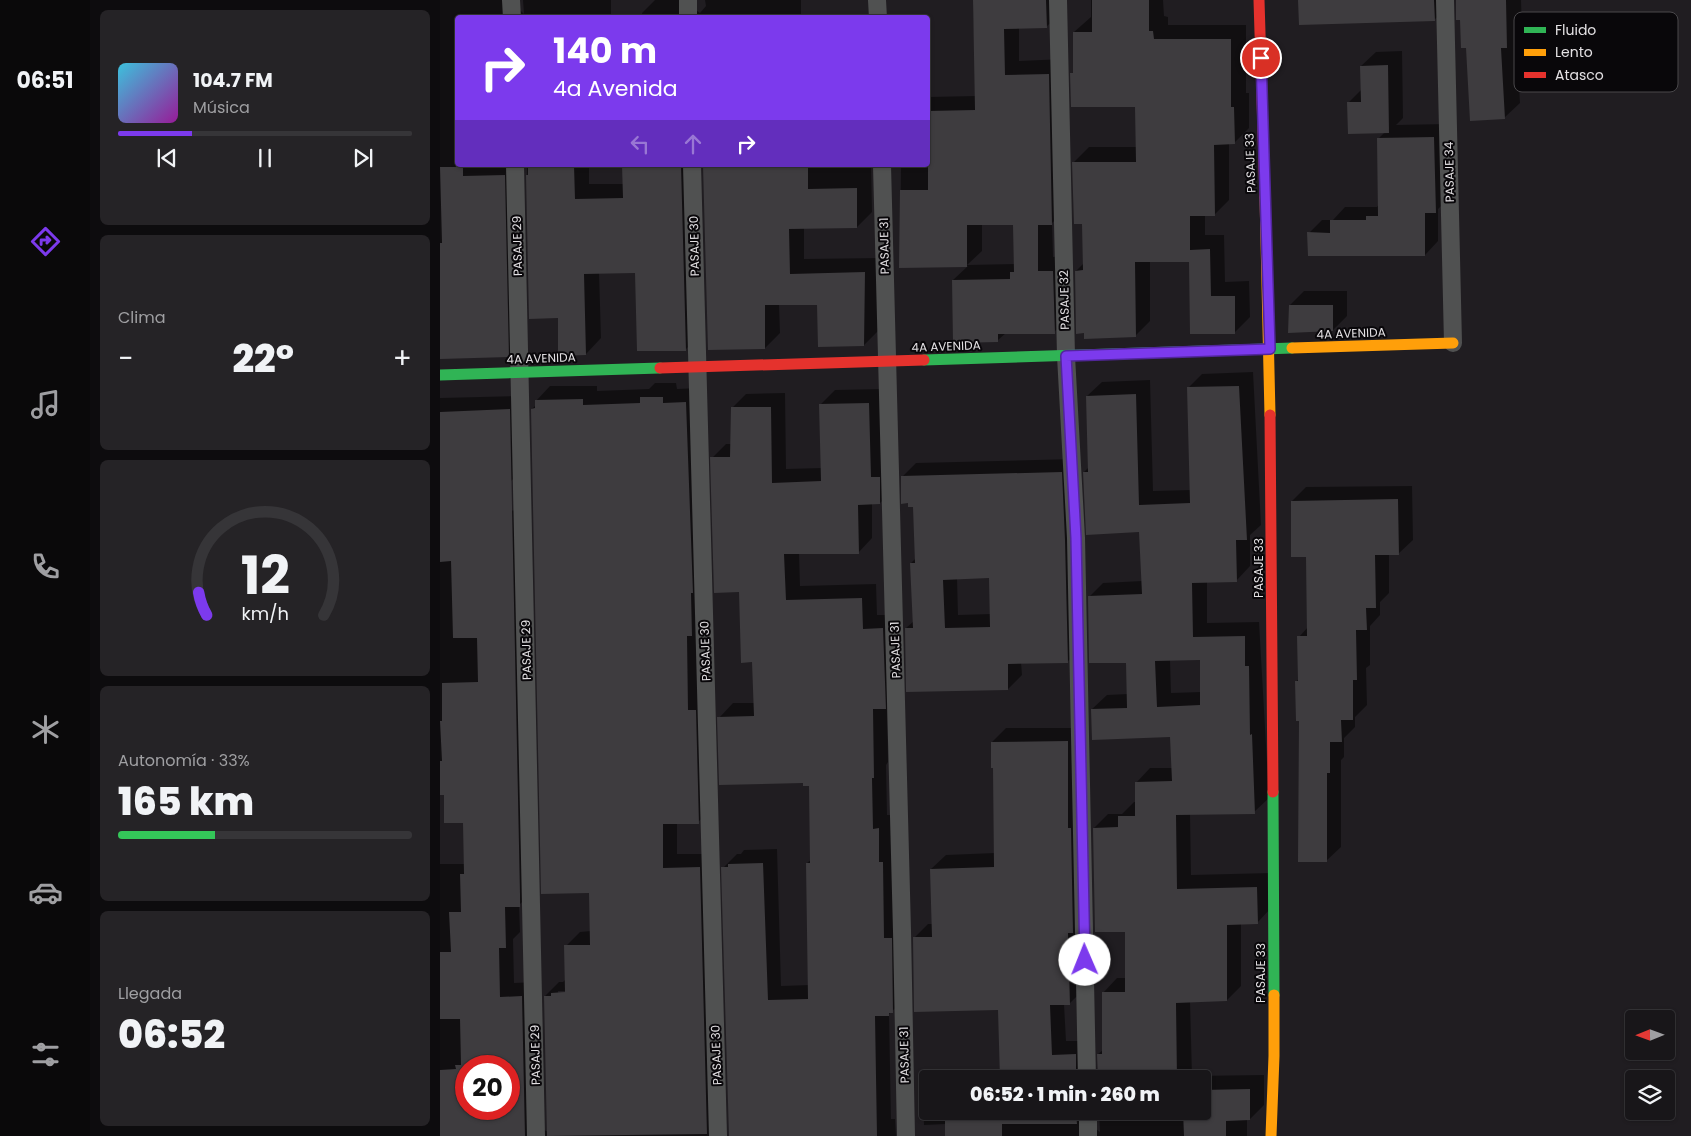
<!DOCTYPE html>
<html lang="es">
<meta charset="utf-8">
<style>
body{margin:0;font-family:Poppins,sans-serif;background:#252326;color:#f1f3f6;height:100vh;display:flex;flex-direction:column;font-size:19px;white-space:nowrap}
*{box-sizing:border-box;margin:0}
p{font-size:16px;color:#9f9fa2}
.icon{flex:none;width:28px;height:28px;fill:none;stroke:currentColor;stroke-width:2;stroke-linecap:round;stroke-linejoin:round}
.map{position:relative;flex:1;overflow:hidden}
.sheet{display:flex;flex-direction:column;gap:10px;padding:10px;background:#0d0c0e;width:350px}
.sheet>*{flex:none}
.banner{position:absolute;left:15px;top:15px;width:475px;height:152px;border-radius:5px;box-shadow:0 1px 4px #0004,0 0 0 1px #363538;background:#7c3aed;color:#fff;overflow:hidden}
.needle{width:32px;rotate:269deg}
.controls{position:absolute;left:1185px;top:1010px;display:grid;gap:10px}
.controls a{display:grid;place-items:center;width:50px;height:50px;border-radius:5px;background:#181619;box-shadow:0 1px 4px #0004,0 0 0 1px #363538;font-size:25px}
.speed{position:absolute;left:15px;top:1055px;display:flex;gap:10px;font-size:25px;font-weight:700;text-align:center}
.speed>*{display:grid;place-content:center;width:65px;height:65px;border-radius:50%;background:#181619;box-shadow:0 1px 4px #0004,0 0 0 1px #363538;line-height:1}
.speed .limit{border:8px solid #d22;background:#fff;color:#111}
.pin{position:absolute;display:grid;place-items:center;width:42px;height:42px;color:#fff;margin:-21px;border:2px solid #fff;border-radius:50%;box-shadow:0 1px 5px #0007}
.me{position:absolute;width:55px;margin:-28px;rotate:359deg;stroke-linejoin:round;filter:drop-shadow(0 0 4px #0008)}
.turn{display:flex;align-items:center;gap:18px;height:105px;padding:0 15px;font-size:22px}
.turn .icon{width:65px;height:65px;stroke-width:2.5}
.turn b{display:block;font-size:35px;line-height:42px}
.lanes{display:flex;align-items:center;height:48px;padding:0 15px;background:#0003;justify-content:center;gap:25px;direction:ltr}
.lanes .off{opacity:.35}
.big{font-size:38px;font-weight:800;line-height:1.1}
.sheet .widget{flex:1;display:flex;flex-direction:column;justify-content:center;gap:8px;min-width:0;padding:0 18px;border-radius:8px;background:#252326}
.sheet .dial{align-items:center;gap:0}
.dial svg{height:130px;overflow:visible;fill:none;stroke:#363538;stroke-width:7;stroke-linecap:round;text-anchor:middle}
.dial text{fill:#f1f3f6;stroke:none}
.song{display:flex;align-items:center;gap:15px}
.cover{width:60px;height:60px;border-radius:8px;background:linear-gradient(135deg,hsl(190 70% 55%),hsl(300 70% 35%))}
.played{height:5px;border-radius:2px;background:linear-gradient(90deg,#7c3aed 25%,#363538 25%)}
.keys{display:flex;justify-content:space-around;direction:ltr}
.heat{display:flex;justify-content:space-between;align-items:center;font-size:28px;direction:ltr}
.charge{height:8px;border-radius:4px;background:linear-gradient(90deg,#34c759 33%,#363538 0)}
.trip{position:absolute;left:479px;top:1070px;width:292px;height:50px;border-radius:5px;background:#181619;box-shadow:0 1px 4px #0004,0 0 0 1px #363538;font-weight:800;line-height:50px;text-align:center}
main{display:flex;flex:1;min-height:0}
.menu{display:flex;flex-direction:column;width:90px;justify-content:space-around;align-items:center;background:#0a090a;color:#9f9fa2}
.menu .icon{width:35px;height:35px}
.menu .current{color:#7c3aed}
.menu b{font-size:22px;color:#f1f3f6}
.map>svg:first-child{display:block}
.shadow{fill:#0007;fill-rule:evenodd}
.building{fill:#3e3c3f;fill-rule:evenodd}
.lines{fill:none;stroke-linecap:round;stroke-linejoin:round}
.lane{stroke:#505151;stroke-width:18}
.fast{stroke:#30b455;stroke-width:11}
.slow{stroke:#ff9f0a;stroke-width:11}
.jam{stroke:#e5322d;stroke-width:11}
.route-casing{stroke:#51269a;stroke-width:12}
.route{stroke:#7c3aed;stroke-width:9}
.labels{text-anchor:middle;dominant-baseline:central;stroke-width:4;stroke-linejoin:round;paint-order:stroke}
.street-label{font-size:12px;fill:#e3e0e3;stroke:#09070a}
.key{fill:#09070a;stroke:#4a484b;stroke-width:1}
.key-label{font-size:14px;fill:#e3e0e3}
</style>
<main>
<nav class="menu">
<b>06:51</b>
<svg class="icon current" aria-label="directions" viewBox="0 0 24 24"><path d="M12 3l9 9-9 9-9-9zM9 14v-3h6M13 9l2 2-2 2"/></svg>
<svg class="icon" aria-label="music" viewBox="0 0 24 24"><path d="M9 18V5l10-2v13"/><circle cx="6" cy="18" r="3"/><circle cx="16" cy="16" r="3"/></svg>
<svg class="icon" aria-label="phone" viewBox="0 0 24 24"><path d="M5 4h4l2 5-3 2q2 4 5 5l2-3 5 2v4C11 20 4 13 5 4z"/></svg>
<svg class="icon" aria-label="climate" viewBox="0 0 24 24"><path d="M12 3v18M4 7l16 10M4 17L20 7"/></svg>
<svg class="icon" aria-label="car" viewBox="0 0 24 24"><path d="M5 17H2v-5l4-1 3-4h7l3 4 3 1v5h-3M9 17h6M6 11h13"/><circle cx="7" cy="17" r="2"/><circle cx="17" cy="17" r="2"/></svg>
<svg class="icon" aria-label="filters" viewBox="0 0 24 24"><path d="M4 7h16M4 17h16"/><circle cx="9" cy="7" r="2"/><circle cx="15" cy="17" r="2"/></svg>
</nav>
<section class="sheet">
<div class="widget">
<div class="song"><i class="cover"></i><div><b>104.7 FM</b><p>Música</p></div></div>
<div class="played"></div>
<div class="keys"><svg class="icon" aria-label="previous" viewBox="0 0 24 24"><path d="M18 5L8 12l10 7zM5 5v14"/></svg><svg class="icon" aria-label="pause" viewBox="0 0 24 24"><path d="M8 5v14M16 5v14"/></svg><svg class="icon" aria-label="next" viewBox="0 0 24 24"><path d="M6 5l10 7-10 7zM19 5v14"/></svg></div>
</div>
<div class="widget"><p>Clima</p>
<div class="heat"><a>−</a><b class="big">22°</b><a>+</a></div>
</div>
<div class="widget dial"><svg viewBox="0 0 100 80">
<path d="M14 69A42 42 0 1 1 86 69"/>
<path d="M14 69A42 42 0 0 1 9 55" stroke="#7c3aed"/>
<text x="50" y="56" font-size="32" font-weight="700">12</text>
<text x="50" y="72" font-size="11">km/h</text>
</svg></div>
<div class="widget"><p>Autonomía · 33%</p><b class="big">165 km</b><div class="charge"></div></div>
<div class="widget"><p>Llegada</p><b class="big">06:52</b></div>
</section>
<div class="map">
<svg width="1251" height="1136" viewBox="0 0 1251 1136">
<rect width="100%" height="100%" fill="#201d21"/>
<!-- shadow -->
<path class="shadow" d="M0,0h76l2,8 6,6 -1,-14h88v18h-153v147h61l4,176 -15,15 -68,2z
M215,0h37l1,8 7,5 6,-7 -1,-6h96v18h-158l-1,-5z
M533,0h88l1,12 -16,15h-27v34l45,-2 3,149 -15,15 1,34 15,-1 1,61 -15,15 -48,1 -8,7 -45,-60 15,-14 -68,1 1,-102h27v-68l48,-1zM542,224h33v40l-48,1 15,-14z
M651,0h72l1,16 4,1v8h78v68h3v35l-15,15h-5v57l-15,15h-9v20h19l1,47 24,-1 1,36 -15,15 -44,1 -1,-72h-40v60l-15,15 -59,-65 8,-8 -1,-40 -9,-61 15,-15h48l-1,-42 -64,-31 2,-3v-39l17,-15z
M859,0h151v5l-16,15z
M1017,0h64l1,31 -6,6 4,66 -16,15 -37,-71z
M962,51l1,67 -7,7 51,-1 2,74 -11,11v32l-13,14 -116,-22 13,-13h11l12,-13h32l2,-3 -1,-65 7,-7 -37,-29 14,-14 -1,-23 15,-14z
M87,165h62v19h35l-1,-19h73l5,169 -15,15 -49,-77h-38l2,66 -15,16 -27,-37 -29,1z
M264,165h167l1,47 -15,15h-53v32l76,-1 -1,72 -15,15 -46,-42 -39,1 1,29 -15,15z
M864,291h43v25l-14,14 -43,-25z
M813,372l8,153 -11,10v31l-14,15h-29v42l52,-1 10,176 -15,14 -64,2 1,61 80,-2v35l-14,15h-16v63l-14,14 -37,1 2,75 72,-1v30l-14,14h-3v17h-300l-1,-12 -22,1 -1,-31 5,-5v22h164v15l8,6 -1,-21h103v-32h-234l33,-1 -2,-69 -85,-71 14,-14h5l-2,-55 15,-14 49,-2 -1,-87 -2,-24 14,-14h75l3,261 -14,14 -6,1 2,37h24l2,29 7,5 -1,-21 5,-4v-57l14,-15h9v-47l-32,-103 14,-14h14l12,-12h2v-19l14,-15h23l-1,-32 -80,-27 15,-14 21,-1 -1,-33 -38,-64 14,-14 39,-2 -2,-50 -56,-59 5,-5 -2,-71 15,-14 48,-2 3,111 38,-1 -3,-102 14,-14zM761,658v34l-30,1 -1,-33z
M215,383h21l1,6 23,-1 13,420 -15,14 -21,1v31h37l9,282h-283v-272h25l-1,-42 -19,-28h-5v-281l86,-3 7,381 -14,14 1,27 -7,7 1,44 22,-1 5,146 7,4 -3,-136 14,-14h4l3,-3v-33l14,-14 11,-1 -1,-39 -58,-483 4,-4v-4l14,-15h47v5l52,-2zM118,991h13l-13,3zM26,1066h43v43h-43z
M443,389l11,100 -14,14h-8v35l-14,15h-59l1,33 76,-2 1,31h20l2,78 -12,12 1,57 -2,3 1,50h5l15,182 -18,17 2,105h4l1,17h-139l-34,-268 14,-14h4l3,-4 33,-1 4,137 29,-1 -3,-122 5,-4 -2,-74 -91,-67 14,-15h22l-2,-42 -13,-70 -28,-133 14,-14h6v-36l14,-14 39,-1 1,76 36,-1 -2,-63 15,-15z
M83,396l2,71 -14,14 -71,2v-85z
M635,459l6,189 -14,14h-46l1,13 -14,14 -102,-61 8,-7 -3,-58 5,-5 -2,-52 -12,-29 14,-14zM551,577v37l-33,1 -1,-37z
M972,486l1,54 -15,14h-9v39l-9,9v13l-10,11v39l-4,3 1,37 -12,12v10l-11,11v19l-3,3v87l-15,14 -26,-141 -3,-39 2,-3v-41l9,-10 -1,-72 -15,-54 14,-14z"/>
<!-- building -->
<path class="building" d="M533,0h73l1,28 -43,1 1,46 44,-1 3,151h-14v46h15l2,63h-57v8l-45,1 -1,-63 58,-1v-7h4l-1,-47h-46v42l-68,1 1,-78h28v-79l47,-1z
M652,0h57v31h4l1,8h77v68h3l1,37 -21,1 1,71h-25v34l20,-1 1,47h24v38h-45l-1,-72h-54l1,75 -52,2v-6l-8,1 -1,-63 8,-1 -1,-46h-8l-2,-62h64l-1,-55h-64l-1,-34h3v-41h19z
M858,0h136l1,21 -136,4z
M1016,0h50l1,48h-6l4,71 -35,2 -4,-73h-5l-1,-28h-4z
M948,65l1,68 -41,1 -1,-32h14l-1,-36z
M994,137l2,76h-11v43h-117l-1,-24 23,1v-13h36v-4h12l-1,-78z
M88,165h46l1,34 48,-1 -1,-33h59l5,186h-49l-2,-78 -51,1 2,81 -28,1v-38l-29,1 -3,-144h2z
M263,165h105v24l49,-1v40l-68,1 1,45 75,-2 -1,74 -46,1 -1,-42h-52v44l-57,1z
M0,167h23v9l42,-1 4,182 -69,2v-116h2z
M849,305h44v26l-45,2z
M799,386l8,154h-11l1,42 -45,1 1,54 52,-1v30h4l1,69 2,-1 3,80 -79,1 1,74 80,-2 1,37 -31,1v76l-51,2 1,76h-79l-1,-25h5v-62h23v-60h-30l-2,-104 25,-1v-11h17v-34l37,-1 -2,-44 -78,3 -1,-31 36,-1 -1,-45h-37l-1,-67 54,-2 -3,-62 -53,3 -3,-63h5l-2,-76 50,-2 3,111 51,-2 -3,-116zM760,660v45l-43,2 -2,-46z
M200,397h23v6l23,-1 7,191h-2l1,43h-5l1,74h8l3,114h-36v44l37,-1 7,267 -160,2 -3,-140h7v-3l14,-1 -1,-47h26l-1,-52 -48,1 -10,-485 4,-1v-8l48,-1v6l57,-2z
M429,403l2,74h9v27l-22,1 1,49h-75l2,46 76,-2 1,31 20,-1 3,81h-13l1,69h-2l1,51 6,-1v34h4l1,76h8l1,75h-4v3h-14l2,120h-148l-8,-269h7v-3l35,-1 5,137 40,-1 -2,-136h4l-1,-77h-6v-3l-84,2 -2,-68 37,-1 -2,-54 -11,1 -2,-71 -25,1 -4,-136h20l1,-50h40l1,76 49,-2 -2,-77z
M70,409l10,485v13h-15l1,41h-7l1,49 22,-1 3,140h-85v-66l16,-1 -1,-4h6l-1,-46h-20v-67h11l-2,-40h12l-1,-38h4l-1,-51h-19v-28h-4v-34h2l-2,-40h2v-38l36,-1 -1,-44h-24l-2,-77 -11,1v-150zM26,1066h43v43h-43z
M622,472l3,68 3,123 -60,1v26l-102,2 -1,-64h8l-3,-65h5l-2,-56h-5v-4l-7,1v-28zM549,578l1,49 -45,1 -2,-48z
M958,499l1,56h-24l1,53h-10l1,22h-11l1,50h-4v40h-12l1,22h-12v31h-3v89h-29l1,-141h-3l-1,-40h3l-1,-45h10l-1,-79h-15v-56z
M628,741v87h3l2,105h-5l2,72h-20l2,50 24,-1v25h-76l-2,-69 -84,2 -1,-75h19l-2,-68 64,-2 -1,-99h-2v-26z
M810,1089v31l-24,1v15h-42l-1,-25h19v-21z
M505,1111h131l1,13h-75v12h-57z"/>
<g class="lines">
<!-- lane -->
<path class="lane" d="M71,0l1,18
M248,0v18
M437,0l1,18
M618,0l8,356 10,182 11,541
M1005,0l8,343
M75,165l21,971
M252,165l26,971
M442,165l20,766 4,205
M648,1111v25"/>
<!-- fast -->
<path class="fast" d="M484,360l368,-12
M0,375l220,-7
M833,792l1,203"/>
<!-- slow -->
<path class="slow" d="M825,197l5,218
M852,348l161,-5
M831,1136l3,-80v-61"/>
<!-- jam -->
<path class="jam" d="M819,0l6,197
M220,368l264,-8
M830,415l3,377"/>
</g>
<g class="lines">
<!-- route casing -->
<g class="route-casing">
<path id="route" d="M645,960l-9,-422 -10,-182 204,-7 -9,-291"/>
</g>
<!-- route -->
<use href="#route" class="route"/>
</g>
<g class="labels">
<!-- street labels -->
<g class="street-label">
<text transform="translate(810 163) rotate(-92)">PASAJE 33</text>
<text transform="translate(1009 172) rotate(-91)">PASAJE 34</text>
<text transform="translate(77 246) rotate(-91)">PASAJE 29</text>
<text transform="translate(254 246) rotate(-91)">PASAJE 30</text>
<text transform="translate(444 246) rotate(-91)">PASAJE 31</text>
<text transform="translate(624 300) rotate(-91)">PASAJE 32</text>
<text transform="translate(911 333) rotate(-2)">4A AVENIDA</text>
<text transform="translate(506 346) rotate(-2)">4A AVENIDA</text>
<text transform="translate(101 358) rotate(-2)">4A AVENIDA</text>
<text transform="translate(818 568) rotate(-90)">PASAJE 33</text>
<text transform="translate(86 650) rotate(-91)">PASAJE 29</text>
<text transform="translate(455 650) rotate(-92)">PASAJE 31</text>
<text transform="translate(265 651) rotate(-92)">PASAJE 30</text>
<text transform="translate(820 973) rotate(-90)">PASAJE 33</text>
<text transform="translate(95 1055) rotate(-91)">PASAJE 29</text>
<text transform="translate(276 1055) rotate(-92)">PASAJE 30</text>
<text transform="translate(464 1055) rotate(-91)">PASAJE 31</text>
</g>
</g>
<!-- legend -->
<rect x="1074" y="12" width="164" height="80" rx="8" class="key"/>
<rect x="1084" y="27" width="22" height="6" fill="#30b455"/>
<rect x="1084" y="49" width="22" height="7" fill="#ff9f0a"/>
<rect x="1084" y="72" width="22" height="6" fill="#e5322d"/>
<g class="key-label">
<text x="1115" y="35">Fluido</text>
<text x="1115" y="57">Lento</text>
<text x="1115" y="80">Atasco</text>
</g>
</svg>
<div class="controls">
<a><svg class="needle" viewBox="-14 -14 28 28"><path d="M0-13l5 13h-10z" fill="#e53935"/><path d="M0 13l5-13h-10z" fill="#9f9fa2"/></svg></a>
<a><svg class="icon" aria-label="layers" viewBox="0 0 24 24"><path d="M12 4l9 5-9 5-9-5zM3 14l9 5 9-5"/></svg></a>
</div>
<div class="speed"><div class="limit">20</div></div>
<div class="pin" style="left:821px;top:58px;background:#d93025"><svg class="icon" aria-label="arrive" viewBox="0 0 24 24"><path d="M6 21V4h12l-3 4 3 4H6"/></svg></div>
<svg class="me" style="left:645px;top:960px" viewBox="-20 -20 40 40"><circle r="19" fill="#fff"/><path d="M0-13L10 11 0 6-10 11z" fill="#7c3aed"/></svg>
<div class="trip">06:52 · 1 min · 260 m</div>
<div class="banner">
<div class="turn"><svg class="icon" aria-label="right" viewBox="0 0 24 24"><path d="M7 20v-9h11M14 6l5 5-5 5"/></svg><div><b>140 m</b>4a Avenida</div></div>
<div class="lanes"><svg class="icon off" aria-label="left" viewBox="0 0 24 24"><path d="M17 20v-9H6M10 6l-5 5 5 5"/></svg><svg class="icon off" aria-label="ahead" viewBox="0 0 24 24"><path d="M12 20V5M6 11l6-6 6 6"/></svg><svg class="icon" aria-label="right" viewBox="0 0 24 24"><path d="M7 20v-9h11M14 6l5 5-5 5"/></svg></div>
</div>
</div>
</main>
